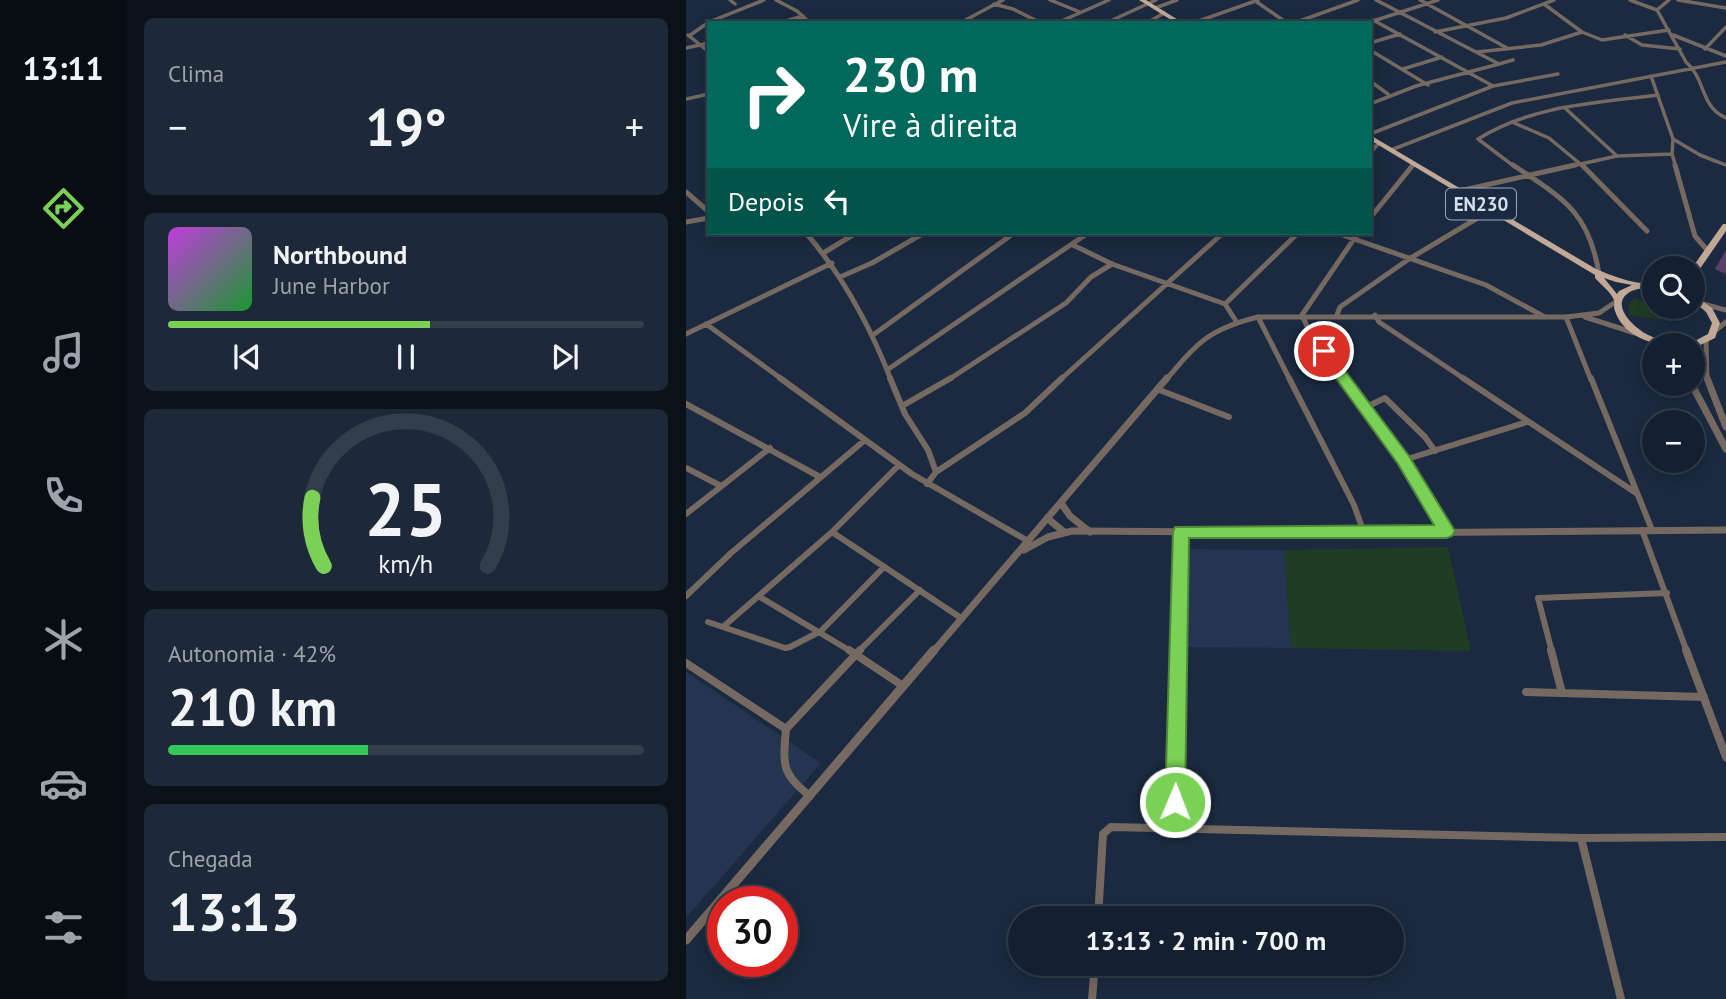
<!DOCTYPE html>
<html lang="pt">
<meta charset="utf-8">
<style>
body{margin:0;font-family:"PT Sans",sans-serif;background:#1d2838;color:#f1f3f6;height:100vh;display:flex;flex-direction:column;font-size:26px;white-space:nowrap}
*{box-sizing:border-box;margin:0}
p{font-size:23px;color:#9da3ab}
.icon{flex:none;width:38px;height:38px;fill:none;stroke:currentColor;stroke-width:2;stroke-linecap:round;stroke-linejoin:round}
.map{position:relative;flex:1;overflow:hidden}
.sheet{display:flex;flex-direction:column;gap:18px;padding:18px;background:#0b121a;width:560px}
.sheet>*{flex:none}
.hud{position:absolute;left:21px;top:21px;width:665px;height:214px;border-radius:0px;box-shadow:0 4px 18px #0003,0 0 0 2px #333e4c;background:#00695c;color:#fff;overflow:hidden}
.fabs{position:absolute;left:956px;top:256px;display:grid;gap:14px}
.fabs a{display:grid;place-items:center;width:63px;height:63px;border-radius:50%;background:#142030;box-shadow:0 4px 18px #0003,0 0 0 2px #333e4c;font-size:35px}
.speed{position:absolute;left:21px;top:886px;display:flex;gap:14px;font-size:35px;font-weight:700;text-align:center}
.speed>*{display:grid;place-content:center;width:91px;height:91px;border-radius:50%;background:#142030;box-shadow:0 4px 18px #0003,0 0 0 2px #333e4c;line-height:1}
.speed .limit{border:10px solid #d22;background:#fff;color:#111}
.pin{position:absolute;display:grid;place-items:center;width:60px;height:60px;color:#fff;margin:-30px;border:4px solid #fff;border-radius:50%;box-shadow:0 2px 7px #0007}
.me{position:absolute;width:77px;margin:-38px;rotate:1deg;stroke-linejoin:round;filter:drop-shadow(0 0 5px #0008)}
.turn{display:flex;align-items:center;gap:24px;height:147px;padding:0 21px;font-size:32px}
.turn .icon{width:91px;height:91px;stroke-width:2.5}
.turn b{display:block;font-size:49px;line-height:60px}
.then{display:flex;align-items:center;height:66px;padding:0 21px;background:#0003;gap:14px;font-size:26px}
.big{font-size:52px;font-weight:600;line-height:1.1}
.sheet .card{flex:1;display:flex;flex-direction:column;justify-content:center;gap:10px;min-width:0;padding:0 24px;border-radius:10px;background:#1d2838}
.sheet .dial{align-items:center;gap:0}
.dial svg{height:182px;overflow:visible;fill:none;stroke:#333e4c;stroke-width:7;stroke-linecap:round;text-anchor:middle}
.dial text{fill:#f1f3f6;stroke:none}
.song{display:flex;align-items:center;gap:21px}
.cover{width:84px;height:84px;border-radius:10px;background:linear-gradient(135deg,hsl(290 70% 55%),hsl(130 70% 35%))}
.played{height:7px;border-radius:4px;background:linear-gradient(90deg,#7ad156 55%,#333e4c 55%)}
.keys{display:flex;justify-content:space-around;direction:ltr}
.heat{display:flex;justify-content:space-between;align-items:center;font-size:38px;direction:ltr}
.charge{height:10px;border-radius:5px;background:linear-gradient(90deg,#34c759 42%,#333e4c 0)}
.trip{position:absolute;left:322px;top:906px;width:396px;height:70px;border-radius:35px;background:#142030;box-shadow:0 4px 18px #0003,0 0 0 2px #333e4c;font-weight:600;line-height:70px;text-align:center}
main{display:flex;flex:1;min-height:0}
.menu{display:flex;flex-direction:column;width:126px;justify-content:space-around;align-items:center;background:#080d13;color:#9da3ab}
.menu .icon{width:49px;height:49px}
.menu .current{color:#7ad156}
.menu b{font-size:32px;color:#f1f3f6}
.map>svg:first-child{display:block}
.built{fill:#233550}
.green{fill:#203c24}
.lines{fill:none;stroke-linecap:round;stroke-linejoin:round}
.minor-far3{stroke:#756961;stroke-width:3.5}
.minor-far2{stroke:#756961;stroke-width:5}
.minor-far1{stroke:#756961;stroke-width:6}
.minor{stroke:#756961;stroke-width:8}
.tertiary-far2{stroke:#756961;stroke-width:5}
.tertiary-far1{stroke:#756961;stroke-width:7}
.tertiary{stroke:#756961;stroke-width:9}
.primary{fill:#c1a897;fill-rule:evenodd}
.wall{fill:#5c3f66}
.route{fill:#7ad156;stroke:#4f8838;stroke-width:2}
.labels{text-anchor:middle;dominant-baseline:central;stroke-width:6;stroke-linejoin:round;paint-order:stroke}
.shield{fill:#1b2a40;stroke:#9ca8b8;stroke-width:2}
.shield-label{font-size:19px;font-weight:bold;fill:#d4deec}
</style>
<main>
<nav class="menu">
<b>13:11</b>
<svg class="icon current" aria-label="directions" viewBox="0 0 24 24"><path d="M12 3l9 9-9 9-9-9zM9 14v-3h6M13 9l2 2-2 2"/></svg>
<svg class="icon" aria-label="music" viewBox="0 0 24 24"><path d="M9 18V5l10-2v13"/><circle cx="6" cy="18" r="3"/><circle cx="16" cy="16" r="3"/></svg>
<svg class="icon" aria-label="phone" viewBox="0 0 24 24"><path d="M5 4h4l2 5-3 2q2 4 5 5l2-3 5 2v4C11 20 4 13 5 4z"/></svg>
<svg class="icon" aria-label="climate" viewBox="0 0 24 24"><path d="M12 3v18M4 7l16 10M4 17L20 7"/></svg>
<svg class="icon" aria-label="car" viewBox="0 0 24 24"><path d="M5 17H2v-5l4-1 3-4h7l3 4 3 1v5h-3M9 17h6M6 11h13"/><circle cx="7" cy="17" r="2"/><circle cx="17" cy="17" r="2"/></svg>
<svg class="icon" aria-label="filters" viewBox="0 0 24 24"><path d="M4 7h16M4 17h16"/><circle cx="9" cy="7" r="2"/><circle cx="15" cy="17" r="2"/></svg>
</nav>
<section class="sheet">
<div class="card"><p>Clima</p>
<div class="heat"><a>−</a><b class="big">19°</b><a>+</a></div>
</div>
<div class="card">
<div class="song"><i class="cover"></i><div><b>Northbound</b><p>June Harbor</p></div></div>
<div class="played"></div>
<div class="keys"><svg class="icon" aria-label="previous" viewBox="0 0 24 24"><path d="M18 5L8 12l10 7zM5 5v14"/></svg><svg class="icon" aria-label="pause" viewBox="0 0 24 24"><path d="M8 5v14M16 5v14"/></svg><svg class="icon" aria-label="next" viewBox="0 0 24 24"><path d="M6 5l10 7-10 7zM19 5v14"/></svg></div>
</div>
<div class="card dial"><svg viewBox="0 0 100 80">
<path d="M14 69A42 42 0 1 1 86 69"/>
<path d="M14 69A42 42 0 0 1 9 39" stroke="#7ad156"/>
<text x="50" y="56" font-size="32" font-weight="700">25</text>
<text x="50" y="72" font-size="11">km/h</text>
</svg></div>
<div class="card"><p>Autonomia · 42%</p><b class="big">210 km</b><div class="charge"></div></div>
<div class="card"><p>Chegada</p><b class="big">13:13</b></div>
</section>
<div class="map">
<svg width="1040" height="999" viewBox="0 0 1040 999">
<rect width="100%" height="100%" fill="#1b2a40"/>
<!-- built -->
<path class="built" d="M498,549l100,1 7,98 -109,-1z
M0,672l135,91 -135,155z"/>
<!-- green -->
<path class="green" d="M949,297l25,14 -2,4 4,5 -33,-5 -1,-9z
M762,547l23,104 -180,-3 -7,-98z"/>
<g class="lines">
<!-- minor-far3 -->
<path class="minor-far3" d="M44,0l5,4
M90,0l21,11 13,12
M364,0l30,12
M568,0l33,23
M734,0l87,48
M944,0l27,10 29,52c20,17 14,45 40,56
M992,0l48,8
M308,4l19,5 28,14
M858,4l38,28 20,8 67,-10
M469,8l22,-8
M971,10l12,-10
M93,23l24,-7
M274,23l43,-23
M371,23l52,-23
M420,23l50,-23
M461,23l17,-10
M507,23l65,-23
M608,23l64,-23
M681,23l71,-23
M749,32l71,-14 48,-18
M2,35l21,17
M939,35l17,10 38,4
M987,35l53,21
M3,36l20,-14 55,-22
M684,43l30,-9
M0,48l23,-5
M1019,49l21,-22
M684,50l58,35
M791,52l64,-7 41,-13
M813,64l14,-4
M717,69l39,-12
M965,76l22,63 -1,15 4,13
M684,81l18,13
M807,86l65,-12
M0,99l23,-5
M684,104l46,-18 83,-22 -123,-64
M880,109l51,47
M826,122l37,16 35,29
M684,134l123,-48 -120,-66
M987,139l27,16 26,10
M705,150l121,-47 214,-41
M684,153l9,-10
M725,167l3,-3
M829,167l-37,-28c54,-34 119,-36 180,-44
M881,167l50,-11 55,-2"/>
<!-- minor-far2 -->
<path class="minor-far2" d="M827,165c49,33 76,46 86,109
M896,165l65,66
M989,165l20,71 13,15
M773,191l116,-26
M0,192l23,20
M684,218l43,-53
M0,222l23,-4
M120,233c38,44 64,93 85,147
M651,233l149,52 57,31
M387,245l39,19 113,40 11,17
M139,252l31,-19
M154,277l32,-14 52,-30
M539,304l73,-71
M651,315l3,-8 69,-48 82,-49
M689,315l4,7 87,58
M572,317l32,63
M880,317l25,63
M20,324l77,56
M0,334l146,-71
M187,335l141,-102
M201,370l201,-137
M262,380l118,-77 25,-26 21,-13
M374,380l163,-147
M659,380l-35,-47 -8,-18 56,-82"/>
<!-- minor-far1 -->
<path class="minor-far1" d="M94,378l132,96 116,67
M204,378l15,36 23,36 8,22 -9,12
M603,378l65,127 10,28
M657,378l61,82 43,71
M777,378l173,115
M905,378l61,152
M471,389l72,28
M0,404l134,73
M216,406l49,-28
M678,408l21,-10 40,39 10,14
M718,460l123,-38
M0,468l35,18
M250,472l89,-59 37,-35
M0,514l84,-66
M956,530l45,122
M146,532l129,86
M0,596l45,-43 134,-113
M74,597l92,55
M22,622l77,26 5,-1 31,-16 63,-64
M38,626l108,-94 67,-67
M172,652l62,-62
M493,652l2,-120
M866,652l-14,-54 129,-5"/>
<!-- minor -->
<path class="minor" d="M163,650l54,36
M865,650l11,43
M1000,650l40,107
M0,663l100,66
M840,692l178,5
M124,796c-29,-22 -27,-32 -24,-67l74,-79
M489,829l4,-179
M895,838l40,161
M412,919l5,-85 8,-7 470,11 145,-1
M406,999l3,-35"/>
<!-- tertiary-far2 -->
<path class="tertiary-far2" d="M1017,304l23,6
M899,317l50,16
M1030,330l10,-8
M1020,341l1,39
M480,380c32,-38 43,-51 92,-63h308l33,-4 18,-12"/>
<!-- tertiary-far1 -->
<path class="tertiary-far1" d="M1021,378l19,49
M1005,383l35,66
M375,503l9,13 20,16
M361,518l17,14
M338,550l24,-13 24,-6 292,2 362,-3
M247,652l234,-274"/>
<!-- tertiary -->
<path class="tertiary" d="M0,940l248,-290"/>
<!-- primary -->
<path class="primary" d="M453,0h7l37,23h-7z
M684,135l226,134c17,7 38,16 58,14v4c-9,1 -20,1 -27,7 -14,11 3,29 13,36 9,7 21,9 30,15 -22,0 -48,-12 -55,-34 -2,-4 0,-8 -1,-11 -3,-8 -14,-16 -19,-22v-3l-225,-135zM918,278l12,4 16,3 -13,6 -2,3z
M1037,224h3v7l-31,45h-3v-8z
M1006,294l20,14 8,15 -5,15 -23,11v-4l-3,-1 19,-10 4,-11 -6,-11 -14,-12z"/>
</g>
<!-- wall -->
<path class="wall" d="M1040,250v24l-11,-5z"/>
<!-- route -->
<path class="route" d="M638,347l4,1 81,108 46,75 -3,5 -5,2h-258l-4,264 -3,7 -7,3 -7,-3 -3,-7 8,-270 2,-5 259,-2 -36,-61 -79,-109 -2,-4z"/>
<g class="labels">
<!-- shield labels -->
<rect class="shield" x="760" y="188.5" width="70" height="31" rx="5"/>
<g class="shield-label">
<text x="795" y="204">EN230</text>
</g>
</g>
</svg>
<div class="fabs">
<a><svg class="icon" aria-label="search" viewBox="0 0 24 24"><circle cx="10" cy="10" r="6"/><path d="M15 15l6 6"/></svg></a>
<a>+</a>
<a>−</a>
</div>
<div class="speed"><div class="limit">30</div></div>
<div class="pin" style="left:638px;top:351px;background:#d93025"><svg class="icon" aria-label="arrive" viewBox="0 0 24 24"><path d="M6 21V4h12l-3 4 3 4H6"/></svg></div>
<svg class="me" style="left:489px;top:802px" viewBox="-20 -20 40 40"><circle r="17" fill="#7ad156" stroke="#fff" stroke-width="3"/><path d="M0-11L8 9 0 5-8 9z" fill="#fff"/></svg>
<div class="trip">13:13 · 2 min · 700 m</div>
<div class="hud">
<div class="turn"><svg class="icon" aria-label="right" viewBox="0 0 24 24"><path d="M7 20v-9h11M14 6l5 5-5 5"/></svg><div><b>230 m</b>Vire à direita</div></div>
<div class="then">Depois<svg class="icon" aria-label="left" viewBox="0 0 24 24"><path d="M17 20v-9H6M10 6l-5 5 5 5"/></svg></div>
</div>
</div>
</main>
